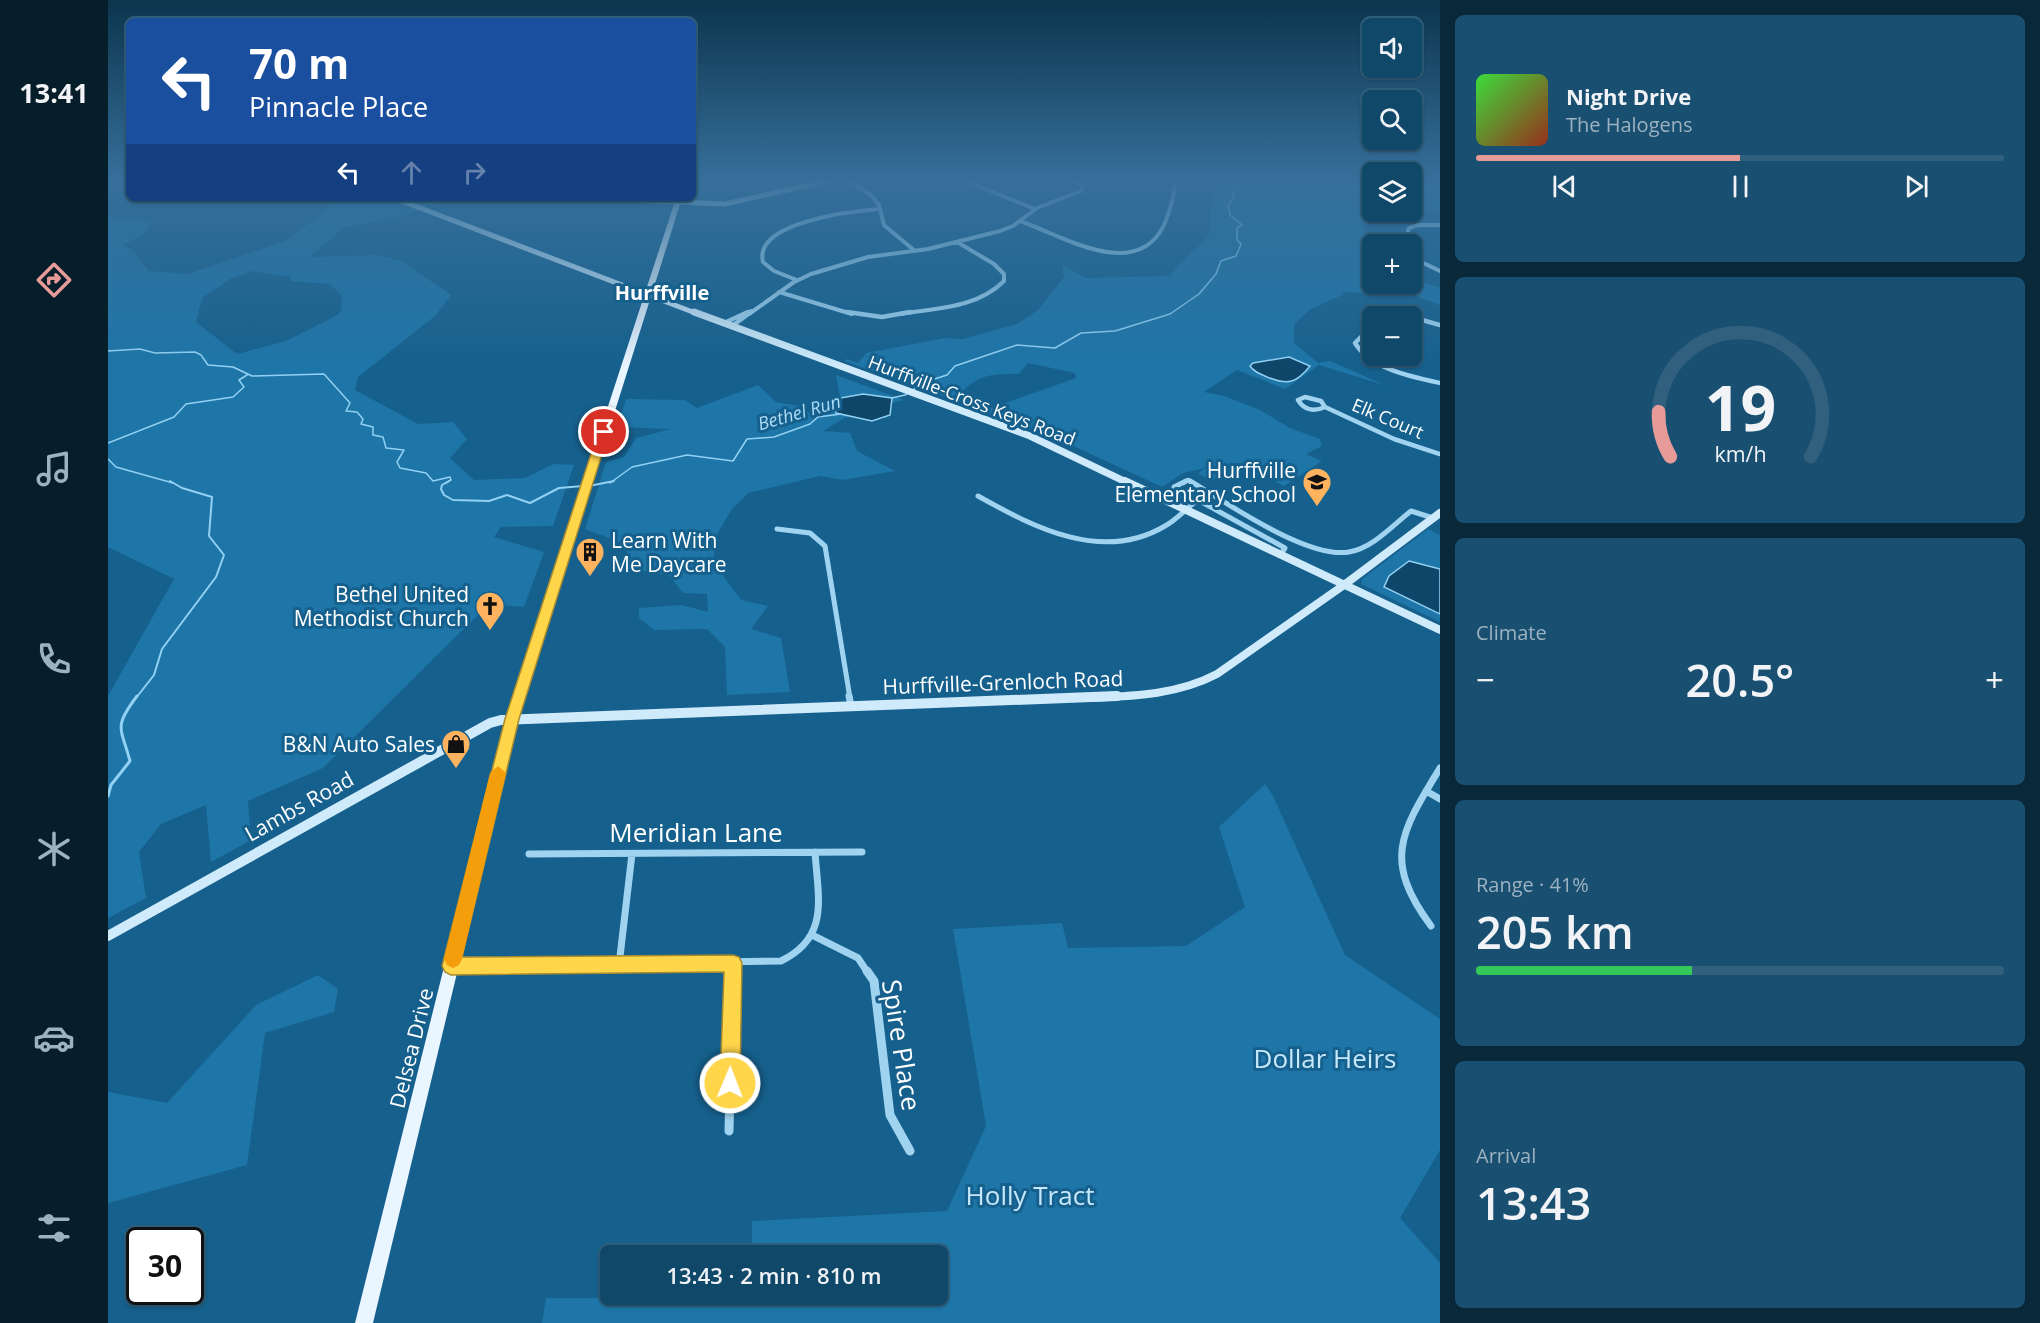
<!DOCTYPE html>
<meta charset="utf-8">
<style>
body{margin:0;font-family:"Open Sans",sans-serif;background:#194f70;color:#f1f3f6;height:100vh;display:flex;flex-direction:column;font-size:22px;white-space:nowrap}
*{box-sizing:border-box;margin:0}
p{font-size:20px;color:#9cb2c1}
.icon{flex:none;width:33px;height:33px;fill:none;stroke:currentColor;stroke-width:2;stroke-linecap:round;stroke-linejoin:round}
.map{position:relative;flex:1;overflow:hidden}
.side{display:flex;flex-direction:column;gap:15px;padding:15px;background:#09283a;width:600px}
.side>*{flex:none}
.hud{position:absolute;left:18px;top:18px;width:570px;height:183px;border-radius:9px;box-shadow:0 2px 4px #0004,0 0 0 2px #30607e;background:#1a4fa0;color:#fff;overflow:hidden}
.tools{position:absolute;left:1254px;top:18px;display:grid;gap:12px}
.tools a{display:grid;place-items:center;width:60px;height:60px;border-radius:9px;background:#10486a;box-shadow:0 2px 4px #0004,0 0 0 2px #30607e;font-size:30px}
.speed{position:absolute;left:18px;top:1227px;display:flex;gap:12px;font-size:30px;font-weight:700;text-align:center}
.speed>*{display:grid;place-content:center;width:78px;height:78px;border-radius:50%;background:#10486a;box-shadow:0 2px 4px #0004,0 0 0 2px #30607e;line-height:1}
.speed .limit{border:3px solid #111;border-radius:9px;background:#fff;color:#111}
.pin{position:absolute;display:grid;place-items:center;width:51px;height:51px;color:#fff;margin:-26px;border:3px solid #fff;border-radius:50%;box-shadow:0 2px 6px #0007}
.me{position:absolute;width:66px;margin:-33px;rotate:1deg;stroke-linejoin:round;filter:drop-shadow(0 0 4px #0008)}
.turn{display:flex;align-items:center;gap:21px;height:126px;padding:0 24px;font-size:27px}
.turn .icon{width:78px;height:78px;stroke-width:2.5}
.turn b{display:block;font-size:42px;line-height:51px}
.lanes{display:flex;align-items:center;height:57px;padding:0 24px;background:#0003;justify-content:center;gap:30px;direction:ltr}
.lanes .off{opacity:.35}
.big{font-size:45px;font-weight:600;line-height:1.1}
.side .card{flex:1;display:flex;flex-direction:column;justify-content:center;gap:9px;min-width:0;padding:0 21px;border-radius:9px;background:#194f70}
.side .dial{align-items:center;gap:0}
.dial svg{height:156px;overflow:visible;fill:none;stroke:#30607e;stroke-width:7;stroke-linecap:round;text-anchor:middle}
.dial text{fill:#f1f3f6;stroke:none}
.song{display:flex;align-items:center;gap:18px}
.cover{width:72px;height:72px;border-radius:9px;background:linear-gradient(135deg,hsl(120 70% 55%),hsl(10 70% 35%))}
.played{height:6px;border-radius:3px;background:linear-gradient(90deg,#e69b98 50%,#30607e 50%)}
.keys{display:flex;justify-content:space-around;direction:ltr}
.heat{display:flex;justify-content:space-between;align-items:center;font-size:33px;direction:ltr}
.charge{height:9px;border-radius:4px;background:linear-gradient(90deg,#34c759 41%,#30607e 0)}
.trip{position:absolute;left:492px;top:1245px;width:348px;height:60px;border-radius:9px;background:#10486a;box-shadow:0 2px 4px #0004,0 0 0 2px #30607e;font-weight:600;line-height:60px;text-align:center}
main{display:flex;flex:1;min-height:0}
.dock{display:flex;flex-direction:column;width:108px;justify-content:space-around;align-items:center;background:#061d2a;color:#9cb2c1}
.dock .icon{width:42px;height:42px}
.dock .on{color:#e69b98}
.dock b{font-size:27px;color:#f1f3f6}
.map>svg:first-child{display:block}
.green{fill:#1e75a7;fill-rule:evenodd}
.water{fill:#0e466a;stroke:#92d1f3;stroke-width:1.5}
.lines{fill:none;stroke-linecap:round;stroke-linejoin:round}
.stream-far2{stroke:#92d1f3;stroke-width:1.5}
.stream-far1{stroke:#92d1f3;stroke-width:2}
.stream{stroke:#92d1f3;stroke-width:3}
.street-far4{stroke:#a0d3f0;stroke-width:4}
.street-far3{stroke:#a0d3f0;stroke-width:4.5}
.street-far2{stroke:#a0d3f0;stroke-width:5}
.street-far1{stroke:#a0d3f0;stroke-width:7}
.street{stroke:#a0d3f0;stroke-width:9}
.secondary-far3{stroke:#ceeafb;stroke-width:5}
.secondary-far2{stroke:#ceeafb;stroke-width:7}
.secondary-far1{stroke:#ceeafb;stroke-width:8}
.secondary{stroke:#ceeafb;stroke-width:10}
.primary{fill:#e9f5ff;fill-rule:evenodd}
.route{fill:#ffd54a;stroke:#a68a30;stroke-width:1.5}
.slow{fill:#f59e0b}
.labels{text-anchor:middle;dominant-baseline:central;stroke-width:6;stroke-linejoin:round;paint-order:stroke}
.far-street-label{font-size:18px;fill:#fff;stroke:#16608d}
.far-water-label{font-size:18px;font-style:italic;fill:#acdcf7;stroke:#16608d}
.far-quarter-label{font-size:20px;font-weight:bold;fill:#fff;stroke:#16608d}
.poi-label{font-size:21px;fill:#fff;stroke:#16608d;text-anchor:end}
.street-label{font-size:21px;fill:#fff;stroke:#16608d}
.near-street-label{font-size:26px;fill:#fff;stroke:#16608d}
.near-park-label{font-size:26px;fill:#c7e8fb;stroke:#16608d}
</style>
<main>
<nav class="dock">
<b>13:41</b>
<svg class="icon on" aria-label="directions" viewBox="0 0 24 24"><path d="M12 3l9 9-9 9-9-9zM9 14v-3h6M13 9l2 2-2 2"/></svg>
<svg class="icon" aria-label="music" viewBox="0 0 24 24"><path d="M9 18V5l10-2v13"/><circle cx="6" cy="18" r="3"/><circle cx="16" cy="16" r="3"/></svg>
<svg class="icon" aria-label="phone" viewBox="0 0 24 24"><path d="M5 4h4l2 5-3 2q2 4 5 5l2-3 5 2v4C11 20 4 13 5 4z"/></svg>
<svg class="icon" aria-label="climate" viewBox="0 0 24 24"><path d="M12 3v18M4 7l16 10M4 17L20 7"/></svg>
<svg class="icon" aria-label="car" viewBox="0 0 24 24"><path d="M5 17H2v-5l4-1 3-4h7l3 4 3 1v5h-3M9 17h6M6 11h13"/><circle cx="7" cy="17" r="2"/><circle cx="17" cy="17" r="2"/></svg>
<svg class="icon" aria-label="filters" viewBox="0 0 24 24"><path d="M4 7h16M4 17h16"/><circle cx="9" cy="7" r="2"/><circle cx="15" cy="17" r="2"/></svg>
</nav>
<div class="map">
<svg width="1332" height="1323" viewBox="0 0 1332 1323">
<rect width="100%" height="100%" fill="#16608d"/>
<!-- green -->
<path class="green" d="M1105,181h159v31h5l-10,7 -4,8 9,26v31h40v-4l28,7v18l-30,-11 -69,-2 3,2 -33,15 -17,15v19l24,20 12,-2 57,25 -68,-21 -34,24 -48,-19 -33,22 20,4 36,14 30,18 30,11 2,7 -16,8 16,7 -38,25 -38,-20 -17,10 -6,-2 -12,7 -13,-8 8,-5 -23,5 -21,14 -119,-55 -60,-21 93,-33 -1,-5 -47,-10 -9,11c-34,0 -41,1 -66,26l-109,-39 3,-2 11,4 8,-10 79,-15 18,1 54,-15 21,-14 26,-33 -2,-12 24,13 83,-2 40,-41z
M1304,181h28v31l-28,-3z
M234,198h107l-53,20 -51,9 -36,30 68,-2 25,6 49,34 -16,21 -77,61 -3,13 63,34 35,-2 14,17 -17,19 24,22 51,-2 28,-14 21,1 -21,61 -52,1 -7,10 50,15 -20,55 -35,-3 -166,164 -75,33 3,39 -40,22 -5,-57 -45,19 -22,28 7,46 -38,20v-222l66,-117 -66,-32v-331l42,6 -4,11 -23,12 9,5 17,21 39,3 98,-33zM145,271l38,6v4l39,3 12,12 -1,15 -5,5 -50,25 -49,13 -41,-32 6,-24 28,-19z
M728,375l68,25 -12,3 -5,15 -41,-1 -23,14 27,2 7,18 38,20 -52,9 -23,-4 -72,17 -16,16 -15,25 -4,28 28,38 27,6 -17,23 30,9 9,54 -63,3 -2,-48 -18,-18 -53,1 -15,-12v-10l43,-3 26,7 -1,-18 -24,-1 -14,-18 -32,-5 -15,-27 -37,-14 21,-67 18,-5 12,-19 35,-9 -54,-2 9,-28 59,1 12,8 61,-23 18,17 24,4 12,9 24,-4 4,-14z
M1320,529l12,6v87l-79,-38 1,-5z
M1157,784l8,12 72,159 95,64v131l-40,68 40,45v60h-898l4,-25h206v-4h186v-38l-186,-1v-34l195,-10 39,-85 -33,-197 109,-6 6,25 118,-2 59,-39 -26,-80z
M210,975l20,14 -4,23 -69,21 -18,132 -139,38v-111l59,11 89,-98z"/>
<!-- water -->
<path class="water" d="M1181,357l21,9c-14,18 -23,19 -43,11 -7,-3 -13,-5 -17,-11l3,-3z
M755,394l29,4 -2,17 -18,6 -36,-8 -3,-12 2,-2z
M1301,561l31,8v45l-56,-27 5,-11z"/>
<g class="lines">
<!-- stream-far2 -->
<path class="stream-far2" d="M0,351l32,-2 15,4 40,-1 6,3 7,10 25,2 19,9 72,-2 26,29 -4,8 11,1 6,7 -2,5 12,3v8l10,2 3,11 18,2 -7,12 3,6 26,5 7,8 17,-4 1,3 -5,3
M784,398l13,-3 20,-13 22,-7 8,-9 62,-21 38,3 26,-15 34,-2 55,-17 29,-20 17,-20 5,-13 15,-5 5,-12 -4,-4v-12l5,-3 -12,-10 -2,-10 6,-7 -1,-4 12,-11 14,-2
M0,443l66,-26 12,-13 47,-7 11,-10 -5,-7 8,-5
M0,459l8,8 57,16
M502,483l22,-16 55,-12 46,6 14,-22 27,-2 36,-13 8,-7 23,-3"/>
<!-- stream-far1 -->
<path class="stream-far1" d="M341,481l-7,4 -1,4 3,6 9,5 36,1 18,-6 23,8 29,-15 24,-2
M481,486l25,-5
M28,698l18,-23 8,-26 54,-72 8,-22 -15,-19 3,-39 -30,-9 -12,-7"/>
<!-- stream -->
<path class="stream" d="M0,796l3,-11 19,-24c-9,-34 -17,-33 7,-65"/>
<!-- street-far4 -->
<path class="street-far4" d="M742,181l22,15 7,9 5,20 31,26
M857,181l70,28
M912,221c41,14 116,62 144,4 5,-12 12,-30 10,-44
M1302,244l-3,-10 2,-6 9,-3h22
M1304,248l7,13 21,10
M689,280l-23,-9 -11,-9c-10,-40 90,-51 117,-53
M671,292l73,22
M636,314l7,-3
M641,314l45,-32 17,-8 57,-17 60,-8 72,-18 13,-5 24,-18 44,-17 2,-5 -7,-5
M793,314c36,-6 76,-6 103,-33v-7l-10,-10 -37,-22"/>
<!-- street-far3 -->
<path class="street-far3" d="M739,312l35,5 28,-5
M1289,316h10
M1304,317l28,8
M616,323l24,-11
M624,326l19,-14
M1264,326l-17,17c16,26 57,34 85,40
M1197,397l16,4 4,6c-11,5 -21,3 -27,-7z
M1217,407l69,32 46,15
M1075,483l5,-3 4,3"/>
<!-- street-far2 -->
<path class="street-far2" d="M1082,481c37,22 117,78 159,71 24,-4 44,-27 62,-41l22,7
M870,496c57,32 125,67 187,30 13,-7 21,-18 33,-26l-24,-13 12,-6
M1090,500l87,48 -4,6
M669,529l33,4 15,13 25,152"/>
<!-- street-far1 -->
<path class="street-far1" d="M741,696l2,10
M1318,791l14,8
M421,854l333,-2
M1323,926c-49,-66 -30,-94 9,-158
M706,936l44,22 10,15
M511,965l13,-111
M344,966l329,-5c49,-24 37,-63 34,-109
M625,973v-10"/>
<!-- street -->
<path class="street" d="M759,971l7,10 16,134 20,36
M621,1131l4,-160"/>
<!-- secondary-far3 -->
<path class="secondary-far3" d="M286,198l304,116
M469,198l148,6 102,-23"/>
<!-- secondary-far2 -->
<path class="secondary-far2" d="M586,312l336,124 98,47"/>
<!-- secondary-far1 -->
<path class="secondary-far1" d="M1017,481l315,149
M980,698c45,-2 89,-3 129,-24l127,-89 96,-72"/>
<!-- secondary -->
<path class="secondary" d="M0,936l382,-213 11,-3 616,-24"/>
<!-- primary -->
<path class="primary" d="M568,198h6l-164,521 -145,604h-18l151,-604z"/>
</g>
<!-- sky -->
<linearGradient id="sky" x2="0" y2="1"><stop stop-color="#0c354e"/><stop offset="0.49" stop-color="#366f9a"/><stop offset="1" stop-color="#366f9a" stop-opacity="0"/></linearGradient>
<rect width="1332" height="366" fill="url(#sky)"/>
<!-- route -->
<path class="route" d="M496,429l5,3 -90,287 -57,238 271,-2 6,2 3,6 -2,120 -3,7 -7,3 -7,-3 -3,-7 4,-111 -273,3 -6,-3 -3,-6 63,-247 93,-287z"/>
<!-- slow -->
<path class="slow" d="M390,766l8,7 -44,186 -3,6 -6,3 -6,-3 -3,-6 46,-186z"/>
<!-- icons -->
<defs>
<g id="school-pin" transform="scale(1.5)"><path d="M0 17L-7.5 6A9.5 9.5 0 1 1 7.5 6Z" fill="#ffb35f" stroke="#16608d"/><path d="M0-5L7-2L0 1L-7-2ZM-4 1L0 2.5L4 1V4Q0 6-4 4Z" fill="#111"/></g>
<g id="building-pin" transform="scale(1.5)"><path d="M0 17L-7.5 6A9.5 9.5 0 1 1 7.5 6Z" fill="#ffb35f" stroke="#16608d"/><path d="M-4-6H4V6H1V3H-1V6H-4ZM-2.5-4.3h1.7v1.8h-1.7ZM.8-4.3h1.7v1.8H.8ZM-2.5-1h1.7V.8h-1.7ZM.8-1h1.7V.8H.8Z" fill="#111"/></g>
<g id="church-pin" transform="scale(1.5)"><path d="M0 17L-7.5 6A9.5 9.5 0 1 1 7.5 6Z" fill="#ffb35f" stroke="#16608d"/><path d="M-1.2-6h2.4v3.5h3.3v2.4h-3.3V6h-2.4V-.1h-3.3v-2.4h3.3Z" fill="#111"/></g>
<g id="shop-pin" transform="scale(1.5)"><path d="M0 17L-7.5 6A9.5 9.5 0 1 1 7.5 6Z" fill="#ffb35f" stroke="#16608d"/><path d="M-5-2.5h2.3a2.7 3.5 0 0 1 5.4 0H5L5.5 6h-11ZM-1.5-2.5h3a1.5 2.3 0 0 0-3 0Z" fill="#111"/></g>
</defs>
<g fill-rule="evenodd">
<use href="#school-pin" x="1209" y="482"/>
<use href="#building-pin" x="482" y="552"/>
<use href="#church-pin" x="382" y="606"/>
<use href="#shop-pin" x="348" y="744"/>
</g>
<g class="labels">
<!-- far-street labels -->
<g class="far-street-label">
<text transform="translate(864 400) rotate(21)">Hurffville-Cross Keys Road</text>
<text transform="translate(1280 418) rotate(23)">Elk Court</text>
</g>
<!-- far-water labels -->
<g class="far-water-label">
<text transform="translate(691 412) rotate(-16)">Bethel Run</text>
</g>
<!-- far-quarter labels -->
<g class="far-quarter-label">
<text x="554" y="292">Hurffville</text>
</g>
<!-- poi labels -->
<g class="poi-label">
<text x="1188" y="470">Hurffville<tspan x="1188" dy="24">Elementary School</tspan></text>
<text x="503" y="540" text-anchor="start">Learn With<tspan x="503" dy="24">Me Daycare</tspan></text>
<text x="361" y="594">Bethel United<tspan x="361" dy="24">Methodist Church</tspan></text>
<text x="327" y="744">B&amp;N Auto Sales</text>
</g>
<!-- street labels -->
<g class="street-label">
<text transform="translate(895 682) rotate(-2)">Hurffville-Grenloch Road</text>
<text transform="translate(191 806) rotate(-29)">Lambs Road</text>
<text transform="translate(303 1048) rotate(-76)">Delsea Drive</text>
</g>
<!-- near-street labels -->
<g class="near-street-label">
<text x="588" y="832">Meridian Lane</text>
<text transform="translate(794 1045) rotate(81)">Spire Place</text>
</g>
<!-- near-park labels -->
<g class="near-park-label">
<text x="1217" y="1058">Dollar Heirs</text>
<text x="922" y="1195">Holly Tract</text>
</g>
</g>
</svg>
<div class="tools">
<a><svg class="icon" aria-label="sound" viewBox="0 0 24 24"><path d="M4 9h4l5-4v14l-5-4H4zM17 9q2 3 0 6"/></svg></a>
<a><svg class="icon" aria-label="search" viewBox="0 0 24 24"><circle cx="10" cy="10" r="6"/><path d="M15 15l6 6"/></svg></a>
<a><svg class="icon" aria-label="layers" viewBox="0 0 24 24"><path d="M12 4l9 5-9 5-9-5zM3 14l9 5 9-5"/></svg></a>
<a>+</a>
<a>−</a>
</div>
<div class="speed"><div class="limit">30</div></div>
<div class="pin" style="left:496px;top:432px;background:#d93025"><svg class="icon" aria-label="arrive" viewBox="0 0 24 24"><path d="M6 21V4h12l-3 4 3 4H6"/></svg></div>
<svg class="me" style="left:622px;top:1083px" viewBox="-20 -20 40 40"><circle r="17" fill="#ffd54a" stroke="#fff" stroke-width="3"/><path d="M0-11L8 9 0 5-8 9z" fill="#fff"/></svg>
<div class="trip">13:43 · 2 min · 810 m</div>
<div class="hud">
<div class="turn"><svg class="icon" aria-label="left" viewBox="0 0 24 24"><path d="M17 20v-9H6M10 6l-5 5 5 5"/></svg><div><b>70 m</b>Pinnacle Place</div></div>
<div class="lanes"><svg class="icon" aria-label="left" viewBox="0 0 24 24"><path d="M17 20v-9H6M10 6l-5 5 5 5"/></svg><svg class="icon off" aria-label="ahead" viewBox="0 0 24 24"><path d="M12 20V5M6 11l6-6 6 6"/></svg><svg class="icon off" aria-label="right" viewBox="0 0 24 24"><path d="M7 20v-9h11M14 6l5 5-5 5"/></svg></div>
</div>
</div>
<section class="side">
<div class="card">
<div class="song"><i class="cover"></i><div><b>Night Drive</b><p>The Halogens</p></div></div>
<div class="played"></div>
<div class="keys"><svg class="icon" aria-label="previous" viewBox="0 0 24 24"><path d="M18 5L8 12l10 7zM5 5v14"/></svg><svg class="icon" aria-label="pause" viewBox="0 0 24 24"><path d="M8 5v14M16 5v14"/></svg><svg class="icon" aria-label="next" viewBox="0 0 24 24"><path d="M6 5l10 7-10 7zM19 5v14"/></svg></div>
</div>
<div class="card dial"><svg viewBox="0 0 100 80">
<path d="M14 69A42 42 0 1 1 86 69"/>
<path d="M14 69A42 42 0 0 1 8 46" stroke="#e69b98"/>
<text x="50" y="56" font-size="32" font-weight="700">19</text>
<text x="50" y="72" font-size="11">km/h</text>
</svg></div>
<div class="card"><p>Climate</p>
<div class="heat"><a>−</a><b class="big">20.5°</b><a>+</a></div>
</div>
<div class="card"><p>Range · 41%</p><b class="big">205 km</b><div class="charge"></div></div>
<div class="card"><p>Arrival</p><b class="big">13:43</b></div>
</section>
</main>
